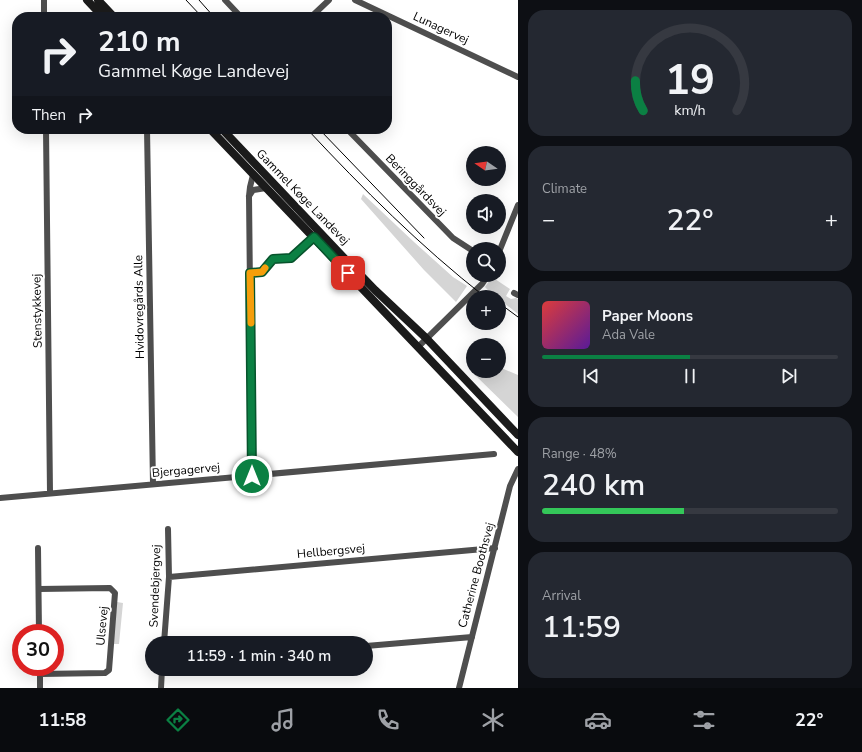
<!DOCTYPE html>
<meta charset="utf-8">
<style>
body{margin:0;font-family:"Nunito Sans",sans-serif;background:#242831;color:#f1f3f6;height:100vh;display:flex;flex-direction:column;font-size:15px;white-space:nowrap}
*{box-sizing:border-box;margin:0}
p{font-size:13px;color:#9ea1a6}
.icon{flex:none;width:22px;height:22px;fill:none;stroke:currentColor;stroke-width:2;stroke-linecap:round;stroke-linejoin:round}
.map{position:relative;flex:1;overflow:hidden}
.drawer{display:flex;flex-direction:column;gap:10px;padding:10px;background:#0d0f14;width:344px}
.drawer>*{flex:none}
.banner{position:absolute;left:12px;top:12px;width:380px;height:122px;border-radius:16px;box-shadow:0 4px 16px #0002;background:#171b24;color:#f1f3f6;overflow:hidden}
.needle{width:26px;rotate:283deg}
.tools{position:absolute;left:466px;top:146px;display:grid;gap:8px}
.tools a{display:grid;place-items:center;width:40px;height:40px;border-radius:50%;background:#171b24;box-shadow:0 4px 16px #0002;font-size:20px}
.speed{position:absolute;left:12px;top:624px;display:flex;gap:8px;font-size:20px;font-weight:700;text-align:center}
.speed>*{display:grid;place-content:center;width:52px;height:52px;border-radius:50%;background:#171b24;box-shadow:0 4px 16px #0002;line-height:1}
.speed .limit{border:6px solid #d22;background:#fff;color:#111}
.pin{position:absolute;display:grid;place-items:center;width:34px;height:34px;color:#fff;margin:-17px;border-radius:8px;box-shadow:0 2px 6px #0006}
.me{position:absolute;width:44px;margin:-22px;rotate:0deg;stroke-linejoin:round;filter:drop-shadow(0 0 3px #0008)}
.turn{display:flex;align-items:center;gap:14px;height:84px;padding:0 20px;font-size:18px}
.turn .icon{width:52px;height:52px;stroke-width:2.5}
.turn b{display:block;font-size:28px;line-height:34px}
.then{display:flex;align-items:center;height:38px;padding:0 20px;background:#0003;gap:8px;font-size:15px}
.big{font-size:30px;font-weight:600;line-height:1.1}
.drawer .card{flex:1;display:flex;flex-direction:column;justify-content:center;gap:6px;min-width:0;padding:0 14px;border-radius:16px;background:#242831}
.drawer .dial{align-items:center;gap:0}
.dial svg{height:104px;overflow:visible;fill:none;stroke:#363941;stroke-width:7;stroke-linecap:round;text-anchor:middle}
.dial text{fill:#f1f3f6;stroke:none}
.song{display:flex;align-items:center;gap:12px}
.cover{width:48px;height:48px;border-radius:6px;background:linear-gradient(135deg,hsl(0 70% 55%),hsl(270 70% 35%))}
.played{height:4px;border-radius:2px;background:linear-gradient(90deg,#0b8043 50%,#363941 50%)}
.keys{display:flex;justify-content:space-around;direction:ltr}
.heat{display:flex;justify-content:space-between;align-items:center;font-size:22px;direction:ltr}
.charge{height:6px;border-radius:3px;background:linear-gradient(90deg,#34c759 48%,#363941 0)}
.trip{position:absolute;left:145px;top:636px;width:228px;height:40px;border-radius:20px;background:#171b24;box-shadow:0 4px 16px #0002;font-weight:600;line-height:40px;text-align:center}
.menu{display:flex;height:64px;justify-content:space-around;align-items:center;background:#090b0e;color:#9ea1a6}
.menu .icon{width:28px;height:28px}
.menu .selected{color:#0b8043}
.menu b{font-size:18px;color:#f1f3f6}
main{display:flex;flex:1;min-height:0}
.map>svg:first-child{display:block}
.green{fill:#d5d5d5}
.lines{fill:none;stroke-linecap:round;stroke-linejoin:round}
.street{stroke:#4e4e4e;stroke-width:6}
.secondary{stroke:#1b1b1b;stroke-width:8}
.tram{stroke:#000;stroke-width:1}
.route-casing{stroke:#07532c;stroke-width:10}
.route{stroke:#0b8043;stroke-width:7}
.slow{stroke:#f59e0b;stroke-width:7}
.labels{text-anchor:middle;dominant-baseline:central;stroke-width:4;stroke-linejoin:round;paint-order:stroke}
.street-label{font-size:12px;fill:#000;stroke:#fff}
</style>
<main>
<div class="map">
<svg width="518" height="688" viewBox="0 0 518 688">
<rect width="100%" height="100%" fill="#fff"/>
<!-- green -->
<path class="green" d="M363,194l51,48 39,35 14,9 -11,16 -32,-32 -63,-71z
M492,277l18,12 -4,7 5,3 5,-1 2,1v15l-19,-15v-2c-6,0 -10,-6 -14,-10z
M499,367l19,8v42l-44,-43 1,-3h24z
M117,602l6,1 -4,41h-6z"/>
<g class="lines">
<!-- street -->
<path class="street" d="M44,0v17
M225,0l16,17
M355,0l163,77
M311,17l18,-17
M46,129l4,364
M147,129l6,355
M347,129l106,109 20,13
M249,196l4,-6 13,-2
M499,252l19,-47
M251,273l11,-1 11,-13 18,-1 23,-21
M514,293l4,2
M418,347l64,-63 6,-9
M252,476l-3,-280 1,-9 3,-12
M0,498l494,-44
M38,548l1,85
M169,577l326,-29
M39,589l71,-1 5,5 -6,77 -4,3 -65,1
M164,643l5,-66 -1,-48
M366,646l106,-9
M40,667v21
M161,688l1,-19
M459,688l51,-202 8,-17"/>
<!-- secondary -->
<path class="secondary" d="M87,0l16,17
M98,0l16,17
M210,129l308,323
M222,129l125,132 28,29 51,48 92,97"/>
<!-- tram -->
<path class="tram" d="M186,0l16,17
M199,0l15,17
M307,129c56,60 113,117 178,168
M319,129l105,109
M499,303l19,14"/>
</g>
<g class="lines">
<!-- route casing -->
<g class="route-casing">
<path id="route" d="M252,476l-2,-203 12,-1 11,-13 18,-1 23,-21 34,36"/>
</g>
<!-- route -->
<use href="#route" class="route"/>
<!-- slow -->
<path class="slow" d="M251,323l-1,-50 12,-1 3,-4"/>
</g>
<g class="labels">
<!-- street labels -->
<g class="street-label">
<text transform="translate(441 28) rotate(25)">Lunagervej</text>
<text transform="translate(416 185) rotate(46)">Beringgårdsvej</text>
<text transform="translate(303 197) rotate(46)">Gammel Køge Landevej</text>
<text transform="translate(139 307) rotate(-91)">Hvidovregårds Alle</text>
<text transform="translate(37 311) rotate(-91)">Stenstykkevej</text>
<text transform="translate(186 470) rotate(-5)">Bjergagervej</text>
<text transform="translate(331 551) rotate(-5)">Hellbergsvej</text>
<text transform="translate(476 575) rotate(-75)">Catherine Boothsvej</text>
<text transform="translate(155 586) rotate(-88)">Svendebjergvej</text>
<text transform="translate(102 626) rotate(-85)">Ulsevej</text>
</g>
</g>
</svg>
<div class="tools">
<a><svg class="needle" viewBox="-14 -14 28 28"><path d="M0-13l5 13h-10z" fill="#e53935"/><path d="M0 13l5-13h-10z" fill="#9ea1a6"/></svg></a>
<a><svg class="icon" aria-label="sound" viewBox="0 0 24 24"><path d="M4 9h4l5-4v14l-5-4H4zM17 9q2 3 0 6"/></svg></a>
<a><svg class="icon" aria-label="search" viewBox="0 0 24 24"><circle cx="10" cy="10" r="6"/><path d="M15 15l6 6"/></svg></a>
<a>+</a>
<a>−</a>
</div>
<div class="speed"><div class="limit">30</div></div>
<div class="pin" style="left:348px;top:273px;background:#d93025"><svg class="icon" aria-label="arrive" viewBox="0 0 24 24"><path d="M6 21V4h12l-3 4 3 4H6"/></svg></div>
<svg class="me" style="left:252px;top:476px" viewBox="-20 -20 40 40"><circle r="17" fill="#0b8043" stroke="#fff" stroke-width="3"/><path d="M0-11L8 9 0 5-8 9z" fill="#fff"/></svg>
<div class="trip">11:59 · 1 min · 340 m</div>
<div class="banner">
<div class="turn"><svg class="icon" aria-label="right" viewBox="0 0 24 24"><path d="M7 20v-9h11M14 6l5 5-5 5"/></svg><div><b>210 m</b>Gammel Køge Landevej</div></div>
<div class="then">Then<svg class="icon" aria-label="right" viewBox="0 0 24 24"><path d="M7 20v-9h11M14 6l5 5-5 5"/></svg></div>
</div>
</div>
<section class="drawer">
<div class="card dial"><svg viewBox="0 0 100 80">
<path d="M14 69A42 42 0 1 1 86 69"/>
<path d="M14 69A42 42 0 0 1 8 46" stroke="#0b8043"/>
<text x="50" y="56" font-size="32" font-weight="700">19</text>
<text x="50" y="72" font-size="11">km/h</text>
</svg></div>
<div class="card"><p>Climate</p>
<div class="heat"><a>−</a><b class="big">22°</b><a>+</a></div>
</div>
<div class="card">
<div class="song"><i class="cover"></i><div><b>Paper Moons</b><p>Ada Vale</p></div></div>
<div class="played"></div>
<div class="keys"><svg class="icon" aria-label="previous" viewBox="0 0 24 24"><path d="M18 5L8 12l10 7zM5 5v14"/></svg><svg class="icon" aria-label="pause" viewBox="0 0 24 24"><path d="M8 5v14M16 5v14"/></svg><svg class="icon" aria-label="next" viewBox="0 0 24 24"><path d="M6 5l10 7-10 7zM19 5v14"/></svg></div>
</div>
<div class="card"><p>Range · 48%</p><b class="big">240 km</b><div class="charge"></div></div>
<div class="card"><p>Arrival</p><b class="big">11:59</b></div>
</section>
</main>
<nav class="menu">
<b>11:58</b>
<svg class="icon selected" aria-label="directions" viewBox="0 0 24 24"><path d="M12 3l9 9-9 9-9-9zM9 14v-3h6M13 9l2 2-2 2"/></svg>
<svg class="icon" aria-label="music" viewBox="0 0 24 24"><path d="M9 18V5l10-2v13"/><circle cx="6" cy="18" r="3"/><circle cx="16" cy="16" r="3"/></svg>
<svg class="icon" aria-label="phone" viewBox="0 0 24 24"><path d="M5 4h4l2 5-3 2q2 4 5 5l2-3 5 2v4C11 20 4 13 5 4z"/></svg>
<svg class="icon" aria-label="climate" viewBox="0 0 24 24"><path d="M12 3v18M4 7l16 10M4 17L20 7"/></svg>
<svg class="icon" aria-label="car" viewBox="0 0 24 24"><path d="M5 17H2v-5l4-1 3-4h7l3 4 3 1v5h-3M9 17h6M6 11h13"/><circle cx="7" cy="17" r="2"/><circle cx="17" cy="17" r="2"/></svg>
<svg class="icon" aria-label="filters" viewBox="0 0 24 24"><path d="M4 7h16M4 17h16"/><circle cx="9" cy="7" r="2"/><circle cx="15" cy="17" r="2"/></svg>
<b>22°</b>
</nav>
